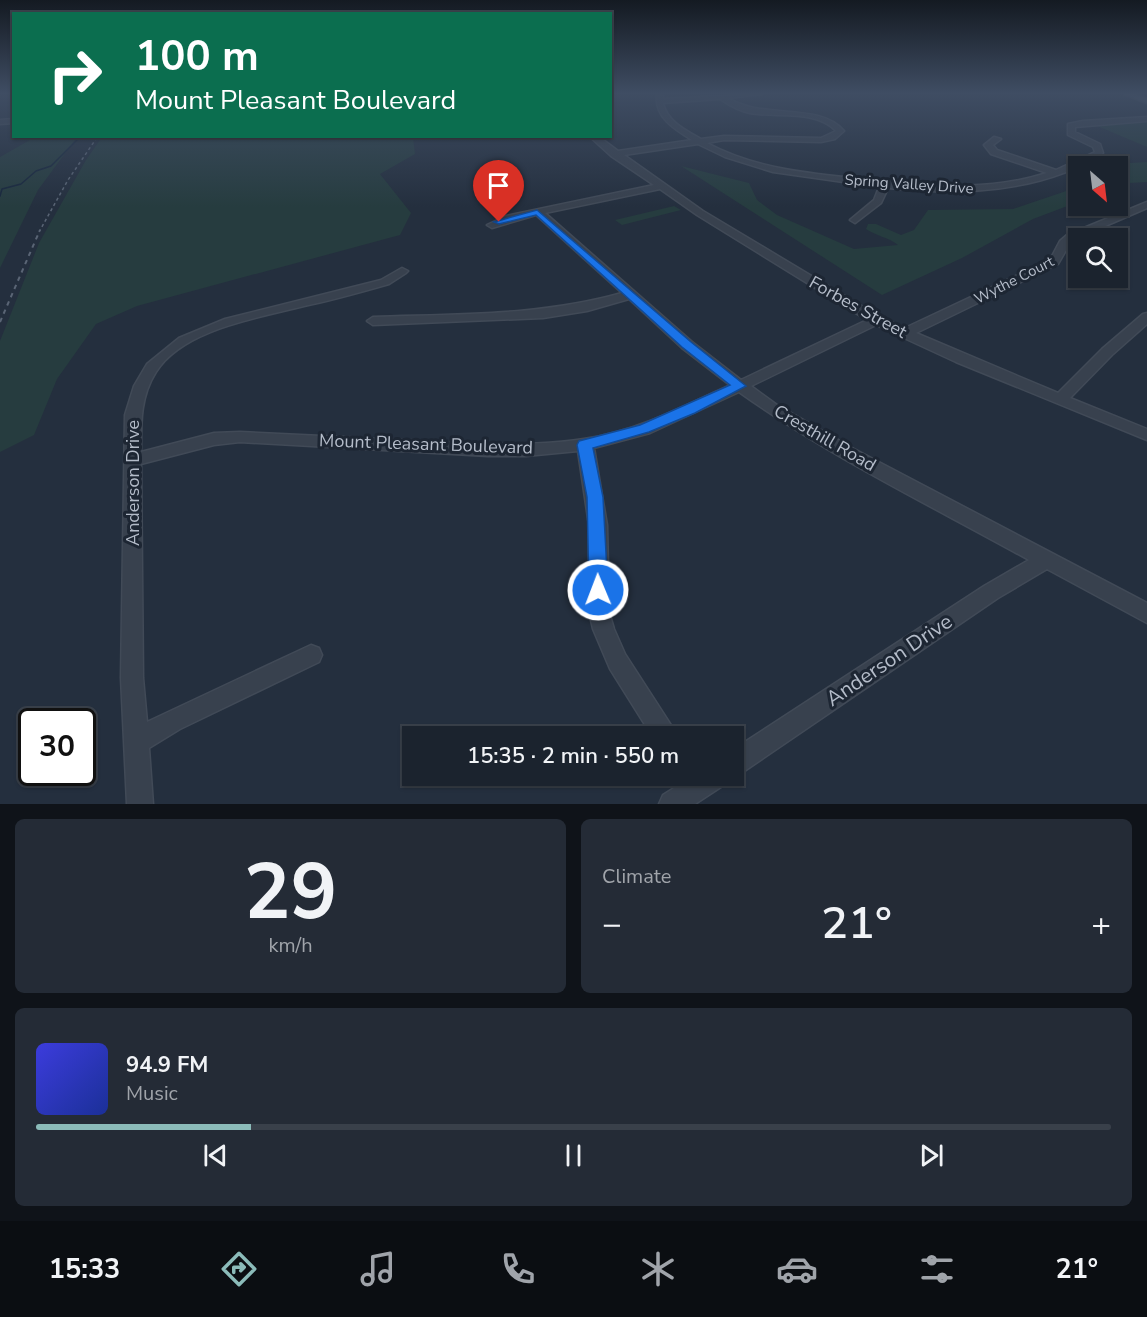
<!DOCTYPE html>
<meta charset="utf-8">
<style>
body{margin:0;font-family:"Nunito Sans",sans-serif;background:#242b36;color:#f1f3f6;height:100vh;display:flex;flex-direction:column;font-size:22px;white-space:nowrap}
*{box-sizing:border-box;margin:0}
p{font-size:20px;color:#a0a4aa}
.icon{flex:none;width:33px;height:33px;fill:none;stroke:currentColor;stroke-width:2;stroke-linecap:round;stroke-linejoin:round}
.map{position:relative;height:804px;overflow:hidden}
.side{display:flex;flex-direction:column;gap:15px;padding:15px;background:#0f1319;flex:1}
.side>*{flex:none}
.guide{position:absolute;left:12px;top:12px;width:600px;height:126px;border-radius:0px;box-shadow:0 2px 4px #0004,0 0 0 2px #39404a;background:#0b6e4f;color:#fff;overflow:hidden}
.needle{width:39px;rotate:152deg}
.tools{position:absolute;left:1068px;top:156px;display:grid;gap:12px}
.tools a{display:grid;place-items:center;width:60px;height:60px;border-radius:0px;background:#1b232e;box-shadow:0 2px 4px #0004,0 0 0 2px #39404a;font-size:30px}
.speed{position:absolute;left:18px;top:708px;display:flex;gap:12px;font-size:30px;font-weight:700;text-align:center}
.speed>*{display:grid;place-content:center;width:78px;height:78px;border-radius:50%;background:#1b232e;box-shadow:0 2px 4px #0004,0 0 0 2px #39404a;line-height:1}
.speed .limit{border:3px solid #111;border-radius:9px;background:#fff;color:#111}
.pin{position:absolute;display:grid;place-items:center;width:51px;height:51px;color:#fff;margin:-62px -26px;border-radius:50% 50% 50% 0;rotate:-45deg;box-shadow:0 0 6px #0007}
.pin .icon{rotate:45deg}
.me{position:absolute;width:66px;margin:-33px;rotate:359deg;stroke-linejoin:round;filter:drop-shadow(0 0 4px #0008)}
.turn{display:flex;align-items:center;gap:21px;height:126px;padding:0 24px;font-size:27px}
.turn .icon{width:78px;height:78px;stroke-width:2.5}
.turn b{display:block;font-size:42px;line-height:51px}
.big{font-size:45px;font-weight:600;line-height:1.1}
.side .tile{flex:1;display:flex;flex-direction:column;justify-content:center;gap:9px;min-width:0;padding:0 21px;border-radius:9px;background:#242b36}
.side .dial{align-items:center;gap:0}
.dial b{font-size:78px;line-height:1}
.song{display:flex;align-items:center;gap:18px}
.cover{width:72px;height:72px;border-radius:9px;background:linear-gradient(135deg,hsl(240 70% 55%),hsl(230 70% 35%))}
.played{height:6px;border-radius:3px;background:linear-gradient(90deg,#8bbbb9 20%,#39404a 20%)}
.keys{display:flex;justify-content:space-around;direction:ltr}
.heat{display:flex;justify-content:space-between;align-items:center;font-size:33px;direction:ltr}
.side .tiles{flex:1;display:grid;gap:15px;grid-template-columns:1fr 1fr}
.tile:last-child{grid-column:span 2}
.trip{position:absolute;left:402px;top:726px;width:342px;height:60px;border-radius:0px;background:#1b232e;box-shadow:0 2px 4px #0004,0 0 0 2px #39404a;font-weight:600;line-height:60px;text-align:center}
.dock{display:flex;height:96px;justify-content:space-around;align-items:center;background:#0b0e12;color:#a0a4aa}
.dock .icon{width:42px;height:42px}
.dock .active{color:#8bbbb9}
.dock b{font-size:27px;color:#f1f3f6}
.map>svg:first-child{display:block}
.green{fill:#263c3f}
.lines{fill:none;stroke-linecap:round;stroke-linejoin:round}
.stream{stroke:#17263c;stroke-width:1.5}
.minor-casing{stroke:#414a57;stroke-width:3}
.major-casing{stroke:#414a57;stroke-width:3}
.minor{fill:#38414e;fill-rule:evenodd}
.major{fill:#56606e;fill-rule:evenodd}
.rail-far1{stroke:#5a6575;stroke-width:1.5;stroke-dasharray:3 3;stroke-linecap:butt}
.rail{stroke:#5a6575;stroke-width:2;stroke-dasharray:4.5 4.5;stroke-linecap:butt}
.route{fill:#1a73e8;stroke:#114b97;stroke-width:1.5}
.labels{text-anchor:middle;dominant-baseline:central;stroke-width:6;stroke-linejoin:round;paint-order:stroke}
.far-street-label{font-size:15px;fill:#b4bcc9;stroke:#1d2633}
.street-label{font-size:18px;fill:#b4bcc9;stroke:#1d2633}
.near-street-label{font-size:21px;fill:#b4bcc9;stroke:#1d2633}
</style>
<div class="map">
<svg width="1147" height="804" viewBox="0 0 1147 804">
<rect width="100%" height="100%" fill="#242f3e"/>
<!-- green -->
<path class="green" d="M1147,122v25l-52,-22z
M37,136l40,1 -39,53 -38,78v-111z
M102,137h311l2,17 -35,20 31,39 -11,22 -263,71 -41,18 -39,55 -23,56 -34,17v-111l39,-98 47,-83z
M1147,162v20l-18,1 -11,4v-15l12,-9z
M681,166l68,17 8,17 20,15 77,34 44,-4c-10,-8 -22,-9 -32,-16l2,-5h8l25,11 13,-5 14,-20 85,-1 65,-22v15l-45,17 -71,39 -80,37z
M674,206l7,4 -59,15 -7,-5z"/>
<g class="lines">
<!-- stream -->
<path class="stream" d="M0,196l2,-7 19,-5 15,-13 15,-5 30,-30"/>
<!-- minor casing -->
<g class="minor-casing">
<path id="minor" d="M657,94h6v5l99,-5 -34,4c35,22 91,4 116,33l-9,8 -14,3 -97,-2 -17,3c54,29 117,32 177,38 56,6 109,9 163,-8l-56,-19 -7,-9 10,-8 7,2 -8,6 4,5 59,20 39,-18 -2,-5 -25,-12v-11l15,-3 64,-4v4l-72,6v5l25,12 3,9c-10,9 -24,14 -37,19 -58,22 -117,22 -178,16l-7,15 -26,20 -5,-3 24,-20 5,-13 -106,-15 -48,-15 -27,-13 -74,11 79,56 177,106 25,11 145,-68 10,-19 7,-6 80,-33v6l-72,31 -6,6 -11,19 -142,69 142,60 44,-44 41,-35 4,-1v11l-35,31 -42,43 77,31v11l-191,-78 -80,-37 -125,61 26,19 77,44 293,154v20l-100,-54 -49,29 -255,174 -9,4v-27l250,-163 45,-26c-97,-54 -199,-103 -290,-168l-89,41 -56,15 13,77 2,87 5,17 11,25 53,82h-26l-42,-67 -17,-40 -4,-17v-87l-11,-74 -52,5h-38l-248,-14 -26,3 -73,19 2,214 4,44 164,-77 8,3 3,7 -3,7 -139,67 -31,19 4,56h-26l-6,-126 4,-263 9,-29 13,-22 32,-26 46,-19 156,-39 21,-12 6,3 -2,2 -17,11c-28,8 -56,16 -85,22 -46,12 -121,23 -148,66 -16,25 -15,52 -15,80l73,-19 26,-1 248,12c32,0 65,0 96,-5 51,-7 99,-32 146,-54l-48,-37 -53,-49 -42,12 -44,7 -170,7 -6,-4 6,-4c84,-3 168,-1 249,-24l-86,-78 -44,13 -5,-3 19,-9 148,-31 -43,-29 -22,-20h9l20,15 74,-11c-18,-11 -38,-23 -35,-46zM720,99c9,6 19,12 30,14 26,5 66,-4 86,18l-15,7 -97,-2 -23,3c-16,-9 -34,-18 -38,-36zM660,189l37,26 170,105 -126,60 -49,-38 -147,-129z
M14,119v4l-14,1v-4z
M693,776h35l-4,9 -29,19h-36l4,-9z"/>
</g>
<!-- major casing -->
<g class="major-casing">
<path id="major" d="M1124,94h11l12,4v5z"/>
</g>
<!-- minor -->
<use href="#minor" class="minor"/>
<!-- major -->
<use href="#major" class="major"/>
<!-- rail-far1 -->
<path class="rail-far1" d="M39,232l29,-52 30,-44"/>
<!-- rail -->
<path class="rail" d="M0,322l40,-92"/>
</g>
<!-- sky -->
<linearGradient id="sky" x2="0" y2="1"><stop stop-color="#141a22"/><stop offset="0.45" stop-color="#3f4d63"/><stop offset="1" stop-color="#3f4d63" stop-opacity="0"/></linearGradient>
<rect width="1147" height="207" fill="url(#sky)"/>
<!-- route -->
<path class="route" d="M537,210l154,132 55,44 -51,27 -46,19 -56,16 10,49 5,93 -3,5 -7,3 -6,-3 -3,-5 -2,-93 -10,-52 2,-4 61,-16 90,-40 -48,-38 -146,-132 -37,9 -5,-2z"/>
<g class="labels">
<!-- far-street labels -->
<g class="far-street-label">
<text transform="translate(909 184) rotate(4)">Spring Valley Drive</text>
<text transform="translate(1014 280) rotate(-27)">Wythe Court</text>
</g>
<!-- street labels -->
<g class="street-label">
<text transform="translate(858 307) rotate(29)">Forbes Street</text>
<text transform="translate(825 438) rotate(30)">Cresthill Road</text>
<text transform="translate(426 444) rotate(2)">Mount Pleasant Boulevard</text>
<text transform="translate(133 483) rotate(-90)">Anderson Drive</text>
</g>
<!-- near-street labels -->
<g class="near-street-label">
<text transform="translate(889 660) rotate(-34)">Anderson Drive</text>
</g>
</g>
</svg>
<div class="tools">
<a><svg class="needle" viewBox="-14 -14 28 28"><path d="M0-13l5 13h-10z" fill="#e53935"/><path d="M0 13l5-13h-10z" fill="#a0a4aa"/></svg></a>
<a><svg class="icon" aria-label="search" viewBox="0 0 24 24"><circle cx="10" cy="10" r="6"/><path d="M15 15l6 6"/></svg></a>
</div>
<div class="speed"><div class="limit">30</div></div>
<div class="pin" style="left:499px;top:222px;background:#d93025"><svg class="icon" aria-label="arrive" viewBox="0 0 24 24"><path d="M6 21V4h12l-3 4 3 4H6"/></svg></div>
<svg class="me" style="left:598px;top:590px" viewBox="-20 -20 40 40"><circle r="17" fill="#1a73e8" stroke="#fff" stroke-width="3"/><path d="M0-11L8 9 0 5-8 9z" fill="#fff"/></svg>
<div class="trip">15:35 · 2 min · 550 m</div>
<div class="guide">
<div class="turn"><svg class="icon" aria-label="right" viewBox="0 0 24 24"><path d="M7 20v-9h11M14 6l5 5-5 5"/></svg><div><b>100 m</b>Mount Pleasant Boulevard</div></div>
</div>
</div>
<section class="side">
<div class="tiles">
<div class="tile dial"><b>29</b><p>km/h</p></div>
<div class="tile"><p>Climate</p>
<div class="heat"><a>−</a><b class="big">21°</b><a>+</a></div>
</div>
<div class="tile">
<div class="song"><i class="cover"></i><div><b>94.9 FM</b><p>Music</p></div></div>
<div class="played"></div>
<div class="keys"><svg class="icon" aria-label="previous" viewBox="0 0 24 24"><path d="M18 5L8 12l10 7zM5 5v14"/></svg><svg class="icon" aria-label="pause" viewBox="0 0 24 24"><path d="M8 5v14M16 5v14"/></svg><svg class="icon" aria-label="next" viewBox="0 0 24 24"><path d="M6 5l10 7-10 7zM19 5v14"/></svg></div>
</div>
</div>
</section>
<nav class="dock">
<b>15:33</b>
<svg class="icon active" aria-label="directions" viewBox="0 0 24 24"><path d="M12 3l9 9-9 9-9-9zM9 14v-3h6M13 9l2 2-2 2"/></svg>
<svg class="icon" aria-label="music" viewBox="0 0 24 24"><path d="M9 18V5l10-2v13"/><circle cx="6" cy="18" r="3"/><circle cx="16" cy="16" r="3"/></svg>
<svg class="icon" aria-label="phone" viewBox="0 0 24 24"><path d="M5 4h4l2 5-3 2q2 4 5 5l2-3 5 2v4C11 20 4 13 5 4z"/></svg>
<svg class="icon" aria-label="climate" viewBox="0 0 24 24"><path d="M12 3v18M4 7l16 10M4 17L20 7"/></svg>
<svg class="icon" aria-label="car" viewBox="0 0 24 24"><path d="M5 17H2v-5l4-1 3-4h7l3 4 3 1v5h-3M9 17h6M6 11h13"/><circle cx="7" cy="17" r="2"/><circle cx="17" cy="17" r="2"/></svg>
<svg class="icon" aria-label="filters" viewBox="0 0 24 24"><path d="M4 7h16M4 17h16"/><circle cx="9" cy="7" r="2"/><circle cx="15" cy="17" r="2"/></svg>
<b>21°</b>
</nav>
